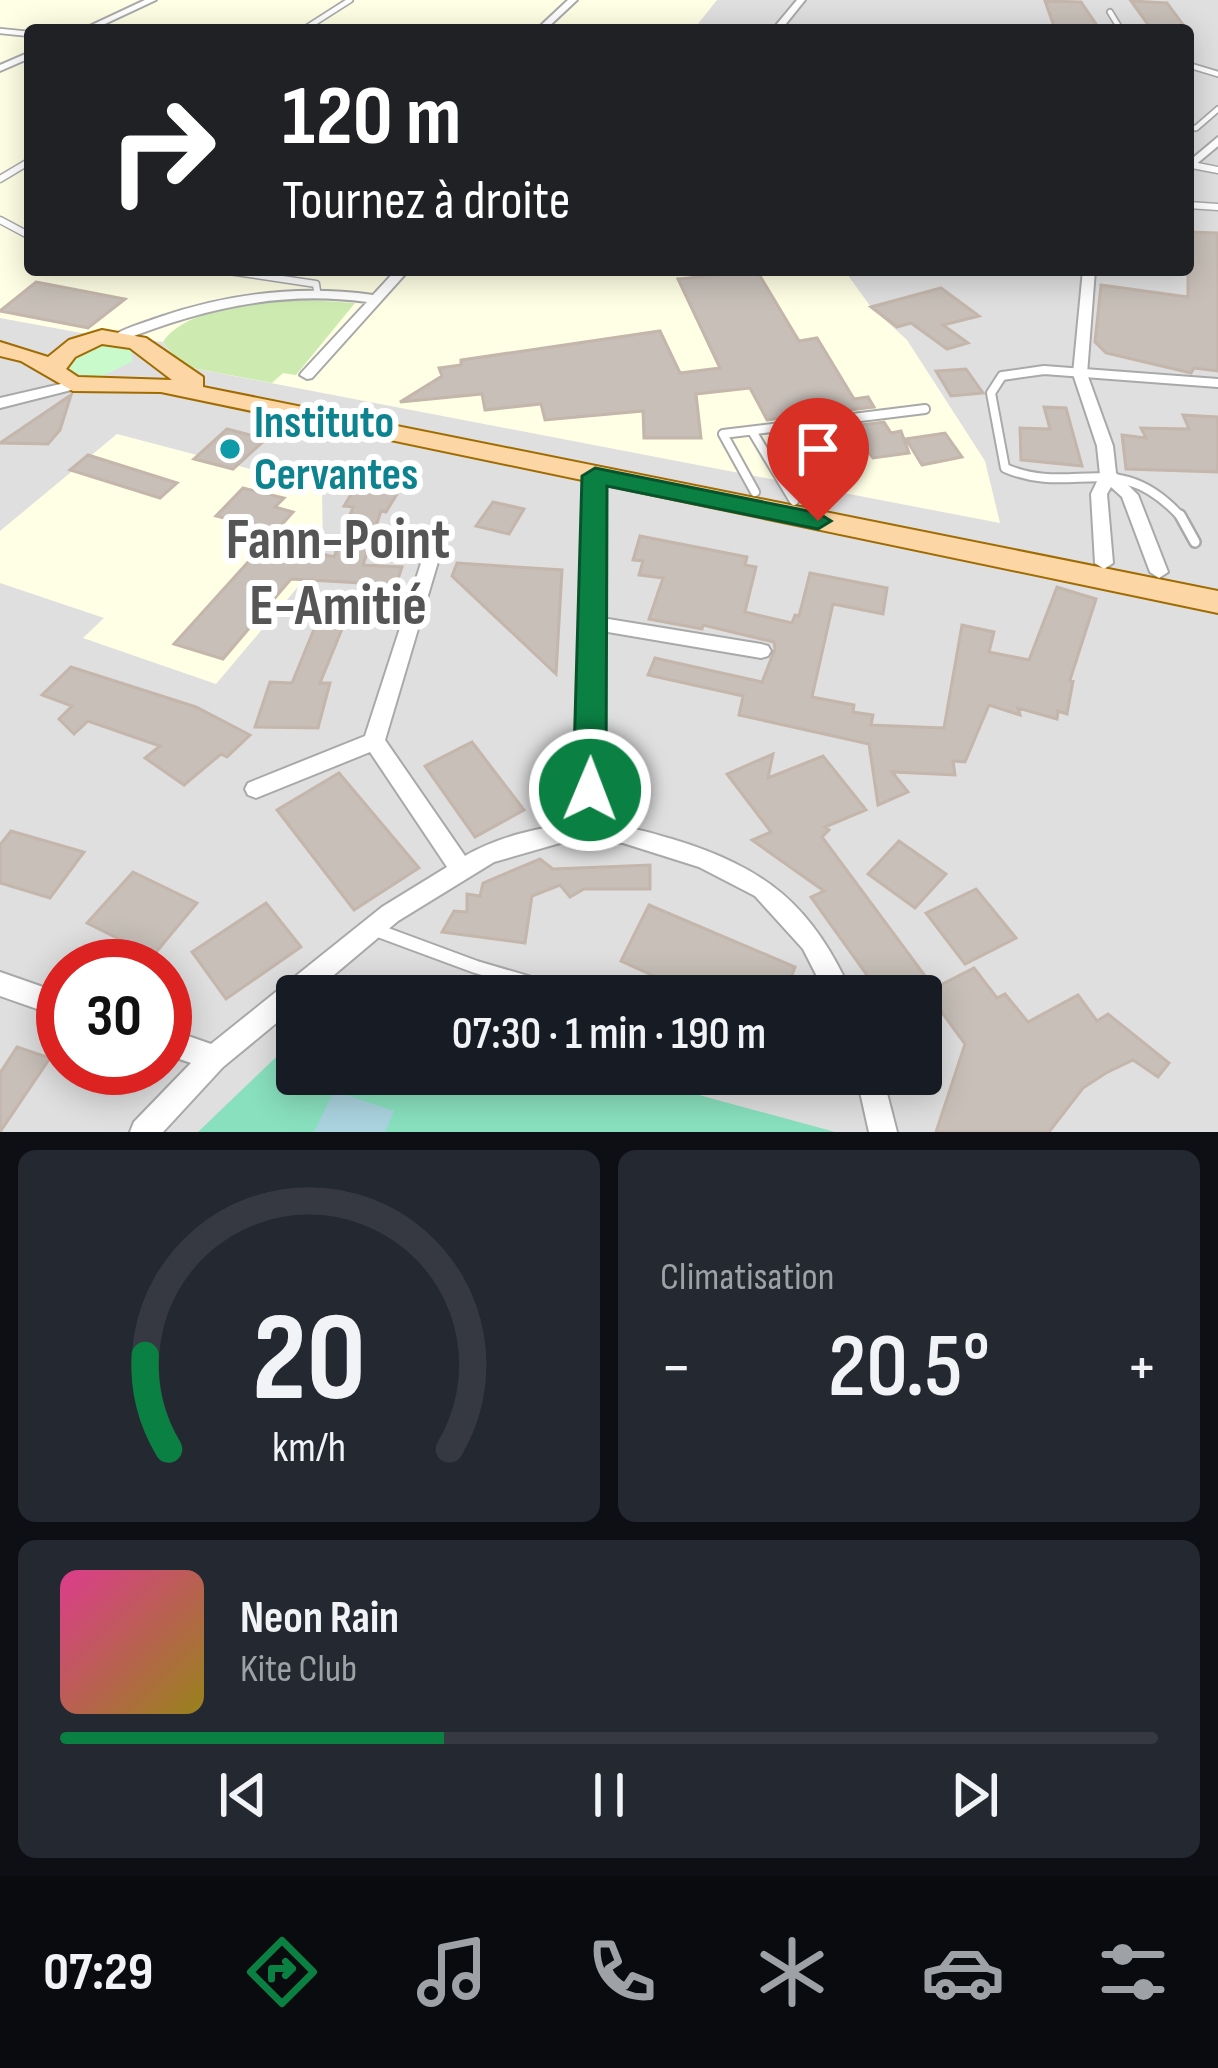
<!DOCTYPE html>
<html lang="fr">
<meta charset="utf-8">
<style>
body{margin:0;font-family:"Sofia Sans Condensed",sans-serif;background:#242831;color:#f1f3f6;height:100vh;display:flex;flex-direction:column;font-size:45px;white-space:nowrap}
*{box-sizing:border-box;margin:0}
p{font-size:39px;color:#9ea1a6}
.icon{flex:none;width:66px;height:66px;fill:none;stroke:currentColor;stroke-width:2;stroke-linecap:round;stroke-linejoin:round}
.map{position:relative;height:1132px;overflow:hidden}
.details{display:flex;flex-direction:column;gap:18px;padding:18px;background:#0d0f14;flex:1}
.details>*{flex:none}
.banner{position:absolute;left:24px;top:24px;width:1170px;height:252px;border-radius:12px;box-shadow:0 6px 30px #0003;background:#202124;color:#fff;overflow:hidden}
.speed{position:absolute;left:36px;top:939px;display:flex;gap:24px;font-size:60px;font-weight:700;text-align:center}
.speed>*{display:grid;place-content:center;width:156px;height:156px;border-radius:50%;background:#171b24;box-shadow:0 6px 30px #0003;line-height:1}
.speed .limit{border:18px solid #d22;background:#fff;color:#111}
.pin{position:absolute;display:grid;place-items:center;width:102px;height:102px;color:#fff;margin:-123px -51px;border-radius:50% 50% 50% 0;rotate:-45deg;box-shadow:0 0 12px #0007}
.pin .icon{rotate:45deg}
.me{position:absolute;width:132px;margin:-66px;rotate:1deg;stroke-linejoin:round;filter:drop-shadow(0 0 9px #0008)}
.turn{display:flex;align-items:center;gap:42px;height:252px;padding:0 60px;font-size:54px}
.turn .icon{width:156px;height:156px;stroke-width:2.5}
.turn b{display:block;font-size:84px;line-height:102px}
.big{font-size:90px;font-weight:600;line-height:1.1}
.details .tile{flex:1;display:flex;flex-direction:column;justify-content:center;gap:18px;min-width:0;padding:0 42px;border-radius:18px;background:#242831}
.details .dial{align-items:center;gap:0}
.dial svg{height:312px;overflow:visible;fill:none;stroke:#363941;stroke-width:7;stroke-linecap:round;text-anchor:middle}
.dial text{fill:#f1f3f6;stroke:none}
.song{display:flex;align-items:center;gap:36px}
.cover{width:144px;height:144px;border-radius:18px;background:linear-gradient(135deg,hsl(330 70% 55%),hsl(50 70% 35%))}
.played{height:12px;border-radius:6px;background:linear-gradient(90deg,#0b8043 35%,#363941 35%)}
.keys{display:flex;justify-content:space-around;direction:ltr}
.heat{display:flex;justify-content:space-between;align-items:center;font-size:66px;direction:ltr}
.details .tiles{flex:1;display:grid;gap:18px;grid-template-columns:1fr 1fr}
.tile:last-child{grid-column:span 2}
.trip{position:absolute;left:276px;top:975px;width:666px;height:120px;border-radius:12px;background:#171b24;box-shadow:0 6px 30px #0003;font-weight:600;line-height:120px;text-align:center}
.tab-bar{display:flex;height:192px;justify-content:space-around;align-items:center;background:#090b0e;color:#9ea1a6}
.tab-bar .icon{width:84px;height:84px}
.tab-bar .on{color:#0b8043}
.tab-bar b{font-size:54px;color:#f1f3f6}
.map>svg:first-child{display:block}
.residential{fill:#e0dfdf;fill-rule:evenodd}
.education{fill:#ffffe5}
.grass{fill:#cdebb0}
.park{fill:#c8facc}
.pitch{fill:#88e0be}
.water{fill:#aad3df}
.building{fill:#c7bfb8;stroke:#c4b6ab;stroke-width:3}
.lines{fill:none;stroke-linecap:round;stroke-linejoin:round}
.service-far4-casing{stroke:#a9a9a9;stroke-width:8}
.service-far3-casing{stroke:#a9a9a9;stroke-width:9}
.service-far2-casing{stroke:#a9a9a9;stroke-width:12}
.service-far1-casing{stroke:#a9a9a9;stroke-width:14}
.service-casing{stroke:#a9a9a9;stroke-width:16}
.minor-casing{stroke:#a9a9a9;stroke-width:4}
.primary-casing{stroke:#a06b00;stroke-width:4}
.service-far4{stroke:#fff;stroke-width:4.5}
.service-far3{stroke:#fff;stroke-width:6}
.service-far2{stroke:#fff;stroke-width:8}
.service-far1{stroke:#fff;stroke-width:9}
.service{stroke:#fff;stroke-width:12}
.minor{fill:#fff;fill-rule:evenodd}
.primary{fill:#fcd6a4;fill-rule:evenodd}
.route{fill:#0b8043;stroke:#07532c;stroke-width:3}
.culture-dot{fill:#0f9aa8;stroke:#fff;stroke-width:4.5}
.labels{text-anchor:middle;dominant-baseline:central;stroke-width:12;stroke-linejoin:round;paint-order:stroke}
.culture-label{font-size:45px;font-weight:bold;fill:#0d838f;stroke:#fff;text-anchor:start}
.district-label{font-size:57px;font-weight:bold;fill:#555;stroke:#fff}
</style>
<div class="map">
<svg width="1218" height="1132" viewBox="0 0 1218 1132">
<rect width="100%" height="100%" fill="#f2efe9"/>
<!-- residential -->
<path class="residential" d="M0,0h1218v1132h-1218zM30,30h1158v240h-1158zM63,966h102v102h-102zM297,996h624v78h-624z"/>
<!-- education -->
<path class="education" d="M0,0h717l-24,30h-663v240h814l27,37 36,33 78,121 15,62 -818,-157 -19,-24 -76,-8 -87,-16z
M117,434l205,54 1,69 -107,127 -133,-46 21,-20 -104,-35v-52z"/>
<!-- grass -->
<path class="grass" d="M306,300l49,3 -59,72 -13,-2 -11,10 -90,-17 -19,-24c23,-36 104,-41 143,-42z"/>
<!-- park -->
<path class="park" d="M102,344l30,5v13l-34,16 -30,-5 -1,-14z"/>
<!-- pitch -->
<path class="pitch" d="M297,1037v37h325l213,58h-637z"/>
<!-- water -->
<path class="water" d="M334,1091l60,20 -9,21h-71z"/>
<!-- building -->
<path class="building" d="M1045,1l36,1 19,28 -45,-1z
M1131,1l36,2 20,27h-35z
M1188,232l30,1v138l-24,-3 -3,5 -85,-20 -11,-11 6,-57 87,12z
M757,271l42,70 18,-3 37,61 14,-2 6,10 -107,13 -17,-32 -54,6 5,44h-57l-1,-27 -98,9 -4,-16 -56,6 -3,-16 -82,8 42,-26 -3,-8 22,-3v-5l199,-29 20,42 40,-5 -42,-89z
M36,282l89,17 -37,29 -88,-17z
M941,288l38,28 -36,9 25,18 -21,6 -36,-26 -14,4 -26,-20z
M966,369l17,24 -32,3 -15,-25z
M71,395l-11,35 -12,14 -48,-1z
M1044,407l22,1 16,58 -61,-6 -1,-32 30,1z
M1183,415l35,2v55l-92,-3 -4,-34 24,3 -5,-10 48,1z
M884,422l7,11 10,-2 8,22 -36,5 -7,-9 -40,6 -14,-24z
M227,429l39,10 -33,30 -39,-10z
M945,433l17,24 -40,8 -16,-26z
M88,455l89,28 -17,15 -90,-28z
M243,488l41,10 -9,9 18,5 -17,19 -60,-15z
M355,488l42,6 -11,18 -5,-1 -18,54 39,2 -6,18 -105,-6 -68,80 -49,-15 94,-104 66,17 19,-50 -9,-1z
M493,502l31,7 -15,25 -33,-8z
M640,536l107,21 -2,8 11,2 -11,45 47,11 3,-8 4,1 11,-43 77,15 -4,26 -50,-10 -21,93 42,8 -1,7 20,3 -2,10 73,3 18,-103 32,7 -5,20 40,8 28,-73 39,12 -26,81 3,1 -6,33 -9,-3 -1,8 -39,-11 2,7 -31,-10 -24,57 -12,-1 2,14 -63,-3 16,20 -30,13 -9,-61 -130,-29 4,-19 -95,-21 7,-17 107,24 13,-33 -1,-7 -71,-17 -1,4 -53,-10 14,-41 -24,-3 4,-14 -10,-1z
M457,563l105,7 -6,104 -104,-98z
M319,617l27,2 -26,64h10l-12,45 -63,-1 15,-45 22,1z
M71,667l125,40 54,28 -23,22 -6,-3 -37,31 -39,-27 15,-12 -72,-25 -14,13 -15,-15 13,-13 -30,-11z
M472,742l52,68 -49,27 -50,-71z
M773,754l-5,24 55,-22 43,54 -41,17 4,3 -7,7 109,147 -25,12h-24l-71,-99 13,-6 -72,-51 19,-8 -44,-58z
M339,773l80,95 -65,42 -77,-100z
M11,831l73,21 -34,46 -50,-15v-38z
M899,841l47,33 -31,34 -47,-34z
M540,859l13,10 97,-4v24h-66l-14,8 -10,-12 -28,11 -7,47 -83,-11 12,-21 13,1v-18l13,2 3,-13z
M133,872l64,31 -44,53 -66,-33z
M976,889l40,49 -51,26 -39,-51z
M266,903l35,44 -75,52 -34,-47z
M649,905l146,62 -11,29h-86l-77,-35z
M974,968l23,30 8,-4 23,28 50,-27 19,26 11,-7 61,49 -11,14 -25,-17 -27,13 -23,15 -34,44h-113l29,-88 -38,-52z
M17,1047l33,11 -50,74v-59z"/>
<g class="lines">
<!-- service-far4 casing -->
<g class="service-far4-casing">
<path id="service-far4" d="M1110,12l11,18
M303,30l47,-30
M0,31l30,3
M1188,65l30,9
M1188,128h8l22,-19"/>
</g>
<!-- service-far3 casing -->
<g class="service-far3-casing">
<path id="service-far3" d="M1192,165l26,5
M0,179l30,-18
M1188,205l30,2
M0,220l30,16
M222,270l94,14 1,7"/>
</g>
<!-- service-far2 casing -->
<g class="service-far2-casing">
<path id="service-far2" d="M752,431l42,70
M755,492l-32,-58 202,-25
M1182,518c-64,-72 -108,-20 -177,-50l-14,-75 11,-17 42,-6 174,13"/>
</g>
<!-- service-far1 casing -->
<g class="service-far1-casing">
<path id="service-far1" d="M1180,515l15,27"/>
</g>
<!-- service casing -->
<g class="service-casing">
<path id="service" d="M376,930l100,37 99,29"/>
</g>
<!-- minor casing -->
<g class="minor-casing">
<path id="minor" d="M145,0h11l-64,30h-11z
M568,0h9l-32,30h-9z
M797,0h8l-24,30h-9z
M30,52v6l-30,13v-6z
M1218,137v9l-30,25v-9z
M396,270h13l-97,108 -5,1 -7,-4 2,-3 65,-70c-87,-12 -166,7 -246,39l-5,1 -7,-4c15,-10 34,-15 51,-21 70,-24 140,-32 213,-22z
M1083,270h12l-8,104 26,72 3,27 22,22 30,77 -9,6 -9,-6 -28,-75 -11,-10 -4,7 6,69 -9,6 -9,-6 -4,-69 9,-19 -3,-29 -24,-72z
M78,380l7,4 -2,3 -83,21v-10z
M595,471l8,5 -1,142 159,26 7,2 3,5 -3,5 -7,2 -159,-27 -2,194c26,0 48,7 72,14 95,29 140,66 181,157h-26l-24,-47 -48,-53 -56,-29 -76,-24h-63l-66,19 -96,59 -89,75h-12v10l-74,61 -60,65h-33l4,-10 57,-59 -26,-9v-26l46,16 171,-137 65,-40 -77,-115 -114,46 -8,-3 -3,-6 3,-6 117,-47 60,-185h12l3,4 -55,185 80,116c31,-18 77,-31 113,-31l9,-349z
M0,972l63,22v24l-63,-22z
M856,1074h26l15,58h-28z"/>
</g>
<!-- primary casing -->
<g class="primary-casing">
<path id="primary" d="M102,330l44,8 57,39v10l1015,204v22l-1057,-221 -88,-1 -52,-30 -21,-5v-14l48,15 21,-17zM102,344l28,4 42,32 -94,-3 -12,-8 9,-12z"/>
</g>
<!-- service-far4 -->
<use href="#service-far4" class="service-far4"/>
<!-- service-far3 -->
<use href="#service-far3" class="service-far3"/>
<!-- service-far2 -->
<use href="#service-far2" class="service-far2"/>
<!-- service-far1 -->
<use href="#service-far1" class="service-far1"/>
<!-- service -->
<use href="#service" class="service"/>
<!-- minor -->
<use href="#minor" class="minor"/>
<!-- primary -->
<use href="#primary" class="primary"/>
</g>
<!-- route -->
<path class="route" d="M595,468l223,45 13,8 -13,8 -211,-43 -1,304 -5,9 -11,4 -12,-4 -5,-9 9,-314z"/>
<!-- markers -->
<circle class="culture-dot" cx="230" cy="449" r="12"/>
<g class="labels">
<!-- culture labels -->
<g class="culture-label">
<text x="254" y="423">Instituto<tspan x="254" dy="52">Cervantes</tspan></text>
</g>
<!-- district labels -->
<g class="district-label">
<text x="338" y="541">Fann-Point<tspan x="338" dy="66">E-Amitié</tspan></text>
</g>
</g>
</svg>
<div class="speed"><div class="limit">30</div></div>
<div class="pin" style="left:818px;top:521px;background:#d93025"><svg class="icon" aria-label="arrive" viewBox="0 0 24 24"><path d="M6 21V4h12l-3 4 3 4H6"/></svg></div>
<svg class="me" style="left:590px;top:790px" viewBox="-20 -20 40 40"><circle r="17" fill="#0b8043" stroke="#fff" stroke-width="3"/><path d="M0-11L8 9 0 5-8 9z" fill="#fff"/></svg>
<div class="trip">07:30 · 1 min · 190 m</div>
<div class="banner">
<div class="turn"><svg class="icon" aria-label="right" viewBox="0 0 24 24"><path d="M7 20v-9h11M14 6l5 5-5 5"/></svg><div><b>120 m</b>Tournez à droite</div></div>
</div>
</div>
<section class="details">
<div class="tiles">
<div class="tile dial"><svg viewBox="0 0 100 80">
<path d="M14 69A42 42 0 1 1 86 69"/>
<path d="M14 69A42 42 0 0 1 8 45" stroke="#0b8043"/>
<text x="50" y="56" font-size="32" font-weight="700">20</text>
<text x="50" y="72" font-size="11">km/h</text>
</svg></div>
<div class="tile"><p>Climatisation</p>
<div class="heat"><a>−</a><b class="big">20.5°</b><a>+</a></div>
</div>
<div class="tile">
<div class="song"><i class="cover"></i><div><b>Neon Rain</b><p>Kite Club</p></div></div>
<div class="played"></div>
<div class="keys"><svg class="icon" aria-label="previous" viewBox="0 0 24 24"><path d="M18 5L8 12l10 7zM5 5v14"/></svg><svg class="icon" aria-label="pause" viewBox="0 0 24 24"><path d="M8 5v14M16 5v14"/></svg><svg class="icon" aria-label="next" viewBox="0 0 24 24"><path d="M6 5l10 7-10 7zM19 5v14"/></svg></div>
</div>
</div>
</section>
<nav class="tab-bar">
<b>07:29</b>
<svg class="icon on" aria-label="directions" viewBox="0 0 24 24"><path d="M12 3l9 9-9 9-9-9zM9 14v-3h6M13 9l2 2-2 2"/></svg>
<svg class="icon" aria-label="music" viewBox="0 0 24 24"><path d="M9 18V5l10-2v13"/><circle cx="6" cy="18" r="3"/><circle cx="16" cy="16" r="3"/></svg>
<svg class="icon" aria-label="phone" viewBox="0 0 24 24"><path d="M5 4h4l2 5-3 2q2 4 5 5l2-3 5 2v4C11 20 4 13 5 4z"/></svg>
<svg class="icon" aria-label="climate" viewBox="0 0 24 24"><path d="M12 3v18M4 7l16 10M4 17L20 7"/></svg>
<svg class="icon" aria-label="car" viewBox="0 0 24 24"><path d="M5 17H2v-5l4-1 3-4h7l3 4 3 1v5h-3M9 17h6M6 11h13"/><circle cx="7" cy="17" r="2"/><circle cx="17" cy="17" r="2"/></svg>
<svg class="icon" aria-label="filters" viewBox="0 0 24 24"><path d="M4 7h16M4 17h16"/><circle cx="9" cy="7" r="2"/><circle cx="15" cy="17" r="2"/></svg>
</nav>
